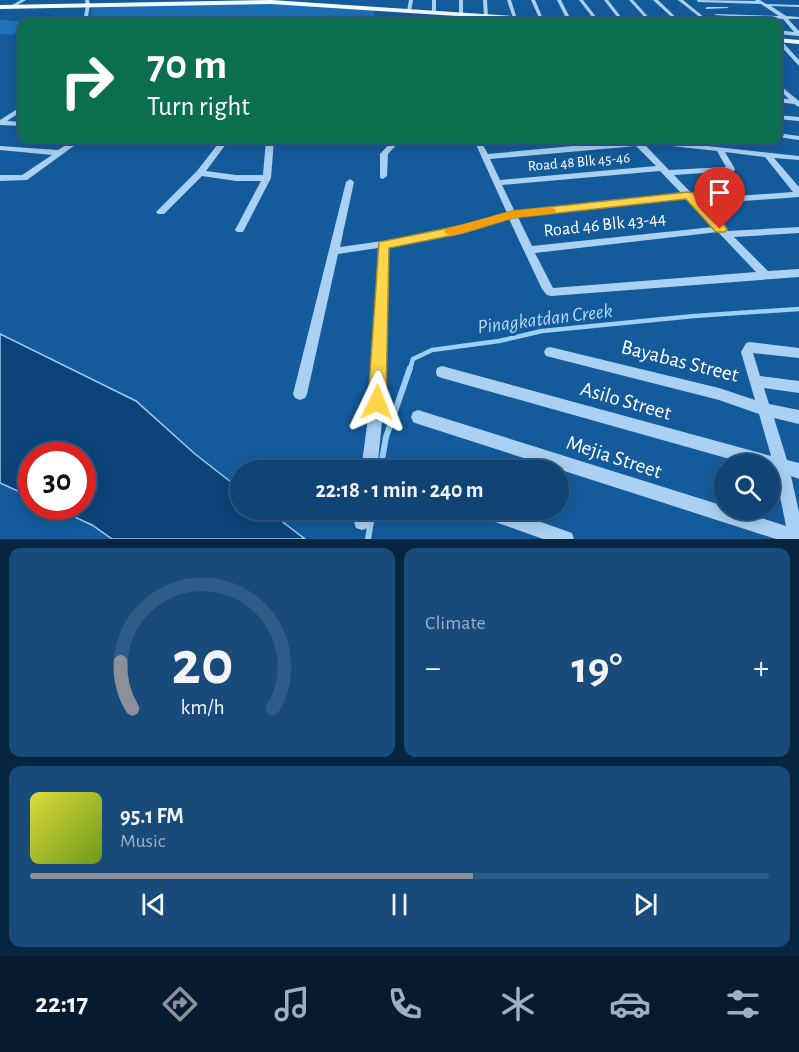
<!DOCTYPE html>
<meta charset="utf-8">
<style>
body{margin:0;font-family:"Alegreya Sans",sans-serif;background:#184b7a;color:#f1f3f6;height:100vh;display:flex;flex-direction:column;font-size:22px;white-space:nowrap}
*{box-sizing:border-box;margin:0}
p{font-size:20px;color:#9bb0c5}
.icon{flex:none;width:33px;height:33px;fill:none;stroke:currentColor;stroke-width:2;stroke-linecap:round;stroke-linejoin:round}
.map{position:relative;height:539px;overflow:hidden}
.details{display:flex;flex-direction:column;gap:9px;padding:9px;background:#082540;flex:1}
.details>*{flex:none}
.guide{position:absolute;left:18px;top:18px;width:764px;height:126px;border-radius:12px;box-shadow:0 3px 15px #0003,0 0 0 2px #2f5c87;background:#0b6e4f;color:#fff;overflow:hidden}
.buttons{position:absolute;left:714px;top:454px;display:grid;gap:12px}
.buttons a{display:grid;place-items:center;width:66px;height:66px;border-radius:50%;background:#0f4475;box-shadow:0 3px 15px #0003,0 0 0 2px #2f5c87;font-size:30px}
.speed{position:absolute;left:18px;top:442px;display:flex;gap:12px;font-size:30px;font-weight:700;text-align:center}
.speed>*{display:grid;place-content:center;width:78px;height:78px;border-radius:50%;background:#0f4475;box-shadow:0 3px 15px #0003,0 0 0 2px #2f5c87;line-height:1}
.speed .limit{border:9px solid #d22;background:#fff;color:#111}
.pin{position:absolute;display:grid;place-items:center;width:51px;height:51px;color:#fff;margin:-62px -26px;border-radius:50% 50% 50% 0;rotate:-45deg;box-shadow:0 0 6px #0007}
.pin .icon{rotate:45deg}
.me{position:absolute;width:66px;margin:-33px;rotate:2deg;stroke-linejoin:round;filter:drop-shadow(0 0 4px #0008)}
.turn{display:flex;align-items:center;gap:21px;height:126px;padding:0 30px;font-size:27px}
.turn .icon{width:78px;height:78px;stroke-width:2.5}
.turn b{display:block;font-size:42px;line-height:51px}
.big{font-size:45px;font-weight:700;line-height:1.1}
.details .tile{flex:1;display:flex;flex-direction:column;justify-content:center;gap:9px;min-width:0;padding:0 21px;border-radius:12px;background:#184b7a}
.details .dial{align-items:center;gap:0}
.dial svg{height:156px;overflow:visible;fill:none;stroke:#2f5c87;stroke-width:7;stroke-linecap:round;text-anchor:middle}
.dial text{fill:#f1f3f6;stroke:none}
.song{display:flex;align-items:center;gap:18px}
.cover{width:72px;height:72px;border-radius:9px;background:linear-gradient(135deg,hsl(60 70% 55%),hsl(80 70% 35%))}
.played{height:6px;border-radius:3px;background:linear-gradient(90deg,#8c9099 60%,#2f5c87 60%)}
.keys{display:flex;justify-content:space-around;direction:ltr}
.heat{display:flex;justify-content:space-between;align-items:center;font-size:33px;direction:ltr}
.details .tiles{flex:1;display:grid;gap:9px;grid-template-columns:1fr 1fr}
.tile:last-child{grid-column:span 2}
.trip{position:absolute;left:230px;top:460px;width:339px;height:60px;border-radius:30px;background:#0f4475;box-shadow:0 3px 15px #0003,0 0 0 2px #2f5c87;font-weight:700;line-height:60px;text-align:center}
.tabs{display:flex;height:96px;justify-content:space-around;align-items:center;background:#061b2f;color:#9bb0c5}
.tabs .icon{width:42px;height:42px}
.tabs .selected{color:#8c9099}
.tabs b{font-size:27px;color:#f1f3f6}
.map>svg:first-child{display:block}
.green{fill:#1c6fb6}
.water{fill:#0c4479;stroke:#9ccef6;stroke-width:1.5}
.lines{fill:none;stroke-linecap:round;stroke-linejoin:round}
.stream-far1{stroke:#9ccef6;stroke-width:4.5}
.stream{stroke:#9ccef6;stroke-width:6}
.building{fill:#2273bb}
.minor{fill:#aad1f3;fill-rule:evenodd}
.major{fill:#f6faff;fill-rule:evenodd}
.route{fill:#ffd54a;stroke:#a68a30;stroke-width:1.5}
.slow{fill:#f59e0b}
.labels{text-anchor:middle;dominant-baseline:central;stroke-width:6;stroke-linejoin:round;paint-order:stroke}
.far-street-label{font-size:15px;fill:#fff;stroke:#145b9c}
.street-label{font-size:18px;fill:#fff;stroke:#145b9c}
.water-label{font-size:20px;font-style:italic;fill:#b7dbfa;stroke:#145b9c}
.near-street-label{font-size:21px;fill:#fff;stroke:#145b9c}
</style>
<div class="map">
<svg width="799" height="539" viewBox="0 0 799 539">
<rect width="100%" height="100%" fill="#145b9c"/>
<!-- green -->
<path class="green" d="M272,3l102,7v6l-192,6h-93l4,-17z"/>
<!-- water -->
<path class="water" d="M0,334l136,67 59,53 45,35v21h27l38,29h-193l-20,-14 -39,-18h29v-51h-50l-1,41 -31,-14z"/>
<g class="lines">
<!-- stream-far1 -->
<path class="stream-far1" d="M410,369l3,-10 19,-9 67,-9 43,-10 152,-15 105,-7"/>
<!-- stream -->
<path class="stream" d="M380,471l6,-34 24,-69
M368,539l5,-29"/>
</g>
<!-- building -->
<path class="building" d="M0,20l31,2h-9v8l-10,5 -12,-1z"/>
<g class="lines">
<!-- minor -->
<path class="minor" d="M21,0h5l-12,7 -4,-1z
M85,0h4l1,5 -3,17h-4l3,-17z
M409,0h4l-2,11 -2,1 -2,-1z
M432,0h4v13l-2,1 -2,-1z
M459,0h4v15l-2,1 -2,-1z
M483,0h4l1,16 -2,1 -2,-1z
M507,0h4l6,19 -4,-1z
M531,0h4l9,21 -4,-1z
M557,0h4l11,22h-4z
M579,0h4l17,22h-4z
M604,0h4l17,22h-4z
M629,0h4l20,22h-4z
M653,0h5l23,22h-4z
M678,0h5l27,22h-4z
M697,0l59,1 -1,-1h5l6,4 33,1v2l-28,-1 15,10 13,1v2h-11l11,12v5l-22,-2v-4l17,2 -11,-13 -69,-4 2,-1 63,2 -18,-12 -63,-2z
M707,7h20l2,1 -24,1z
M421,16l-2,2 -185,4 2,-1z
M777,39h3l19,21v6l-22,-24z
M777,83l22,18v6l-5,-3 -17,-2v-4l12,1 -12,-11z
M22,106v5l-15,10 15,1v4l-22,-1v-5z
M777,115l22,2v4l-22,-2z
M777,133l22,3v4l-22,-3z
M74,140h8l-55,40 -27,1v-6h22l30,-20 -52,-5v-4l58,4z
M221,140h8l-23,31 30,4h27l3,-35h8l-3,38 -28,54h-6l-2,-2 26,-49h-25l-34,-5 -38,38h-6l-2,-2 41,-41z
M393,140h8l-13,14 -1,22 -4,3 -3,-1v-24z
M474,140h6l8,14 149,-14 25,1 137,15v4l-25,-2 25,29v10l-97,7 26,27 71,-4v6l-65,4 34,34 31,-2v8l-248,19 -4,-1 -5,-6 -33,-70 -83,22 -38,6 -4,155 -7,69h-16l9,-69 8,-154 -40,6 -31,140 -2,4 -5,2 -5,-2 -2,-4 53,-212 4,-3 4,3 -14,65 86,-12 81,-22zM645,145h17l55,6 9,16 -57,3zM636,146l20,20 -156,14 -10,-21zM725,152l40,5 28,35 -96,7 -23,-24 60,-4 1,-2zM660,171l21,22 -166,19 -13,-27zM686,198l27,29 -181,19 -14,-29zM718,232l38,40 -203,16 -18,-35z
M750,342l49,6v10l-46,-5 7,23 39,5v12l-35,-5 5,16 30,6v14l-25,-6 13,42 12,3v16l-8,-3 8,36v27h-23l-358,-115 -5,-2 -2,-5 2,-5 5,-2 306,96v4h12l50,16 -11,-54 -5,-2v-5h-19l-309,-87 -5,-2 -1,-4 1,-4 5,-2 329,90 -12,-42 -40,-14 -169,-43 -4,-1 -2,-4 2,-4 4,-1 169,41 36,12 -14,-48 5,-9z
M356,510h16l-4,18 -6,2 -6,-2 -2,-6z
M476,510h31l65,23 2,6h-31l-65,-23z"/>
<!-- major -->
<path class="major" d="M271,0l303,20 4,2h-28l-279,-18 -271,5v-4z
M777,38l22,2v4l-22,-2z"/>
</g>
<!-- route -->
<path class="route" d="M688,192l5,1 32,33 2,3 -2,3h-9l-30,-33 -173,19 -49,15 -75,15 -3,154 -3,6 -6,2 -6,-2 -3,-6 11,-160 84,-17 49,-14z"/>
<!-- slow -->
<path class="slow" d="M551,207l5,3 -1,3 -42,5 -62,18 -7,-4 2,-3 66,-18z"/>
<g class="labels">
<!-- far-street labels -->
<g class="far-street-label">
<text transform="translate(579 162) rotate(-5)">Road 48 Blk 45-46</text>
</g>
<!-- street labels -->
<g class="street-label">
<text transform="translate(605 225) rotate(-6)">Road 46 Blk 43-44</text>
</g>
<!-- water labels -->
<g class="water-label">
<text transform="translate(545 319) rotate(-7)">Pinagkatdan Creek</text>
</g>
<!-- near-street labels -->
<g class="near-street-label">
<text transform="translate(680 361) rotate(14)">Bayabas Street</text>
<text transform="translate(626 401) rotate(16)">Asilo Street</text>
<text transform="translate(614 457) rotate(18)">Mejia Street</text>
</g>
</g>
</svg>
<div class="buttons">
<a><svg class="icon" aria-label="search" viewBox="0 0 24 24"><circle cx="10" cy="10" r="6"/><path d="M15 15l6 6"/></svg></a>
</div>
<div class="speed"><div class="limit">30</div></div>
<div class="pin" style="left:720px;top:229px;background:#d93025"><svg class="icon" aria-label="arrive" viewBox="0 0 24 24"><path d="M6 21V4h12l-3 4 3 4H6"/></svg></div>
<svg class="me" style="left:377px;top:402px" viewBox="-20 -20 40 40"><path d="M0-17L14 15 0 8-14 15z" fill="#ffd54a" stroke="#fff" stroke-width="4"/></svg>
<div class="trip">22:18 · 1 min · 240 m</div>
<div class="guide">
<div class="turn"><svg class="icon" aria-label="right" viewBox="0 0 24 24"><path d="M7 20v-9h11M14 6l5 5-5 5"/></svg><div><b>70 m</b>Turn right</div></div>
</div>
</div>
<section class="details">
<div class="tiles">
<div class="tile dial"><svg viewBox="0 0 100 80">
<path d="M14 69A42 42 0 1 1 86 69"/>
<path d="M14 69A42 42 0 0 1 8 45" stroke="#8c9099"/>
<text x="50" y="56" font-size="32" font-weight="700">20</text>
<text x="50" y="72" font-size="11">km/h</text>
</svg></div>
<div class="tile"><p>Climate</p>
<div class="heat"><a>−</a><b class="big">19°</b><a>+</a></div>
</div>
<div class="tile">
<div class="song"><i class="cover"></i><div><b>95.1 FM</b><p>Music</p></div></div>
<div class="played"></div>
<div class="keys"><svg class="icon" aria-label="previous" viewBox="0 0 24 24"><path d="M18 5L8 12l10 7zM5 5v14"/></svg><svg class="icon" aria-label="pause" viewBox="0 0 24 24"><path d="M8 5v14M16 5v14"/></svg><svg class="icon" aria-label="next" viewBox="0 0 24 24"><path d="M6 5l10 7-10 7zM19 5v14"/></svg></div>
</div>
</div>
</section>
<nav class="tabs">
<b>22:17</b>
<svg class="icon selected" aria-label="directions" viewBox="0 0 24 24"><path d="M12 3l9 9-9 9-9-9zM9 14v-3h6M13 9l2 2-2 2"/></svg>
<svg class="icon" aria-label="music" viewBox="0 0 24 24"><path d="M9 18V5l10-2v13"/><circle cx="6" cy="18" r="3"/><circle cx="16" cy="16" r="3"/></svg>
<svg class="icon" aria-label="phone" viewBox="0 0 24 24"><path d="M5 4h4l2 5-3 2q2 4 5 5l2-3 5 2v4C11 20 4 13 5 4z"/></svg>
<svg class="icon" aria-label="climate" viewBox="0 0 24 24"><path d="M12 3v18M4 7l16 10M4 17L20 7"/></svg>
<svg class="icon" aria-label="car" viewBox="0 0 24 24"><path d="M5 17H2v-5l4-1 3-4h7l3 4 3 1v5h-3M9 17h6M6 11h13"/><circle cx="7" cy="17" r="2"/><circle cx="17" cy="17" r="2"/></svg>
<svg class="icon" aria-label="filters" viewBox="0 0 24 24"><path d="M4 7h16M4 17h16"/><circle cx="9" cy="7" r="2"/><circle cx="15" cy="17" r="2"/></svg>
</nav>
